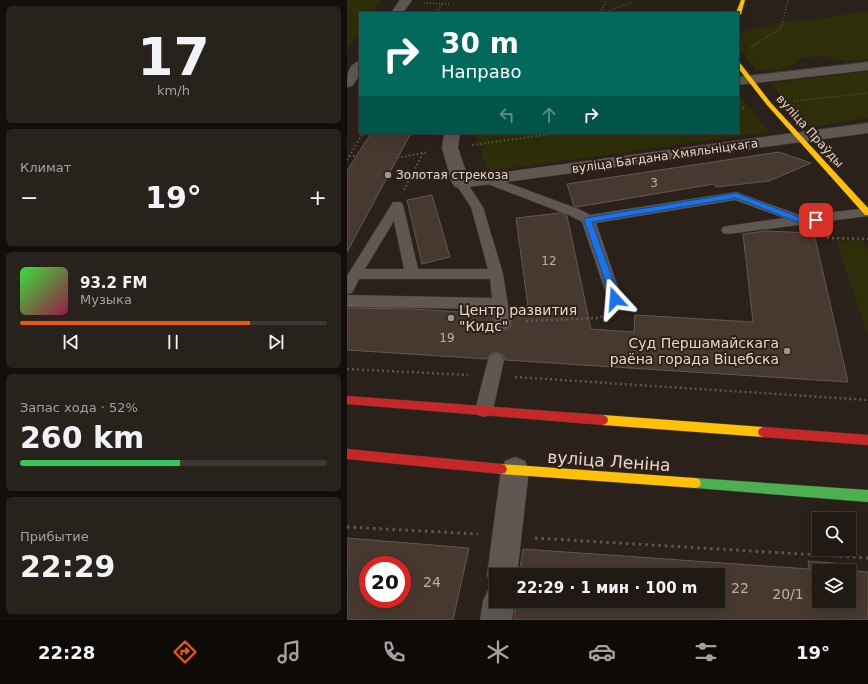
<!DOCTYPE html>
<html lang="ru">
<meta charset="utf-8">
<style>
body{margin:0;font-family:"DejaVu Sans",sans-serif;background:#28221d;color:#f1f3f6;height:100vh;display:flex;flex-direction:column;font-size:15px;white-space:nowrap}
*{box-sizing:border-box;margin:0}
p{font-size:13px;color:#a2a0a0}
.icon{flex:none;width:22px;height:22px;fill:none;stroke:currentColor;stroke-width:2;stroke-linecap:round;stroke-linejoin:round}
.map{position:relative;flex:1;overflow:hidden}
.details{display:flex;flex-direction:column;gap:6px;padding:6px;background:#120e0b;width:347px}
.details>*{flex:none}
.top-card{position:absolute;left:12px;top:12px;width:380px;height:122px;border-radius:0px;box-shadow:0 4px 16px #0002,0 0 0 1px #3d3834;background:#00695c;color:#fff;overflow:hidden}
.controls{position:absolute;left:465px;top:512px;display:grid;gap:8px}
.controls a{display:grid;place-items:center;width:44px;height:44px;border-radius:0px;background:#201914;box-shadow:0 4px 16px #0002,0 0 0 1px #3d3834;font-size:20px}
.speed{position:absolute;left:12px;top:556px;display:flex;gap:8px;font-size:20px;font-weight:700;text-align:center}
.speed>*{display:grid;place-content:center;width:52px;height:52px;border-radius:50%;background:#201914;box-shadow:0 4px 16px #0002,0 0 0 1px #3d3834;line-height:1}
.speed .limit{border:6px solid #d22;background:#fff;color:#111}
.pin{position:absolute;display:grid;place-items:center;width:34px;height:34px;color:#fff;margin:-17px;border-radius:8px;box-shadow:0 2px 6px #0006}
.me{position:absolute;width:44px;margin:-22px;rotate:341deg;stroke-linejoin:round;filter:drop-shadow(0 0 3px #0008)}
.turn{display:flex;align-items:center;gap:14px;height:84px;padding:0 16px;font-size:18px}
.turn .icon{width:52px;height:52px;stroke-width:2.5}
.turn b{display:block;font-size:28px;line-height:34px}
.lanes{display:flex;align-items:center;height:38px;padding:0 16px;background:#0003;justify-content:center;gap:20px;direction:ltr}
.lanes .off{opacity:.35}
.big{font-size:30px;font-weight:600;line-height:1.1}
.details .card{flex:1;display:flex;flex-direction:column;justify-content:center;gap:6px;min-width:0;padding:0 14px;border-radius:6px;background:#28221d}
.details .dial{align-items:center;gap:0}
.dial b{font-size:52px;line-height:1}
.song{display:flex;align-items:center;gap:12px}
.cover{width:48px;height:48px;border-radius:6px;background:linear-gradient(135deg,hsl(120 70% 55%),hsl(340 70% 35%))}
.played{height:4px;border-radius:2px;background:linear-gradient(90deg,#ea580c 75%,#3d3834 75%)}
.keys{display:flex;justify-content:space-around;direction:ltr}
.heat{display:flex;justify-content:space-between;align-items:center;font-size:22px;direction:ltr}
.charge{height:6px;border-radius:3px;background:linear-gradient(90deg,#34c759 52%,#3d3834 0)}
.trip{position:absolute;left:142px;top:568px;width:236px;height:40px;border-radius:0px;background:#201914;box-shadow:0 4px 16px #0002,0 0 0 1px #3d3834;font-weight:600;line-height:40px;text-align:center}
.tab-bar{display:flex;height:64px;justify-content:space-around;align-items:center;background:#0d0a08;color:#a2a0a0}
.tab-bar .icon{width:28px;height:28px}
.tab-bar .on{color:#ea580c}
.tab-bar b{font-size:18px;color:#f1f3f6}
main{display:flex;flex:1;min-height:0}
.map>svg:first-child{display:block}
.green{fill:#2e2f08}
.building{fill:#47392f;stroke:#615853;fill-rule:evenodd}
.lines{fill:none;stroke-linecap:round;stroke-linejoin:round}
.lane-casing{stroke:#443c37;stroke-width:1}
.street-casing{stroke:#443c37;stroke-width:1}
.fast-casing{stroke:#443c37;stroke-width:1}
.slow-casing{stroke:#443c37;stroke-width:1}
.jam-casing{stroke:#443c37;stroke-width:1}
.path-far3{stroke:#5d5752;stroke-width:1.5;stroke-dasharray:1 2;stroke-linecap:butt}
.path-far2{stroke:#5d5752;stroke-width:2;stroke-dasharray:1.5 2.5;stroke-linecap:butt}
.path-far1{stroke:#5d5752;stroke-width:2.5;stroke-dasharray:2 3;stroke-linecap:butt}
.path{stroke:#5d5752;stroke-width:3;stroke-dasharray:2.5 4;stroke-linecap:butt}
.lane{fill:#5e5752;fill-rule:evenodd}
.street{fill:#5e5752;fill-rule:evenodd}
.fast{fill:#4caf50;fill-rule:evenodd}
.slow{fill:#ffc107;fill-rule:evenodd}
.jam{fill:#c62828;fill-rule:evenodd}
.route{fill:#1a73e8;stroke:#114b97}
.poi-dot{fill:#a29790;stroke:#312015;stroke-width:1.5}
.labels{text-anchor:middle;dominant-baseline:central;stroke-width:4;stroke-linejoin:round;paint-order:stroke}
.far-street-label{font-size:12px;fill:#e2d7cf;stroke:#312015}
.far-poi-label{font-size:12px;fill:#e2d7cf;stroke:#312015;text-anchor:start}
.number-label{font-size:12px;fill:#bbb0a7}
.poi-label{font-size:14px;fill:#e2d7cf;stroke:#312015;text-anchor:start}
.near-number-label{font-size:14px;fill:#bbb0a7}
.near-street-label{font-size:17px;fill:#e2d7cf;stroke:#312015}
</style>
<main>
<section class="details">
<div class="card dial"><b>17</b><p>km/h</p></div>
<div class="card"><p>Климат</p>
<div class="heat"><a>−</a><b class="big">19°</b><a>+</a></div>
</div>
<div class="card">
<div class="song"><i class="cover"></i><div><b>93.2 FM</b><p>Музыка</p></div></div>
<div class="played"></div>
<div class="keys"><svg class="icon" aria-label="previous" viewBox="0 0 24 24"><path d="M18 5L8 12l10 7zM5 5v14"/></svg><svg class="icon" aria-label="pause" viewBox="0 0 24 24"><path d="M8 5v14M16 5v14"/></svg><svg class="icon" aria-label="next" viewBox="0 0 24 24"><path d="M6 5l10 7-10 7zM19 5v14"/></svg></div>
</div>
<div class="card"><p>Запас хода · 52%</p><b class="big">260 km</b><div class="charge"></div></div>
<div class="card"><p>Прибытие</p><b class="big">22:29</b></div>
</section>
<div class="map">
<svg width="521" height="620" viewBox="0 0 521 620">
<rect width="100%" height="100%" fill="#2b211b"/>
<!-- green -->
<path class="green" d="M0,0h34l-8,13h-13v12l-2,2 2,1v4l-13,17z
M521,11v48l-22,2 -25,-5 -20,2 -8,7 -13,6 -25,-2 -17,-22v-6l4,-9 41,-10 30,-2z
M521,71v47l-59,9 -39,-44z
M391,94l31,38 -281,39 -14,-38h264z
M514,240l7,10v86l-32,-95z"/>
<!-- building -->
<path class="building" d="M24,133h40l-64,119v-81z
M432,152l32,11 -42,18 -53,6 -2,-3 -137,23 -3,-1 -7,-22z
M85,195l18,62 -28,7 -15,-64z
M213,213l7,3 24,113 43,3 1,-17 118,7 -10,-88 23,-3 48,2 34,149 -343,-22 -2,-6 -7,-2 -6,2 -3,5 -140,-9v-42l67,1 78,5 2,10 3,5 5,2 7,-2 3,-5 -1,-10h18l-13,-96z
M0,538l122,10 -16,72h-106zM21,565h34v34h-34z
M176,549l286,20 -1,-8 36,3 1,6 23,2v48h-354l2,-19h202v-26h-199zM472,571h30v30h-30z"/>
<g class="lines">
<!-- lane casing -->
<g class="lane-casing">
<path id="lane" d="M142,176l92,34 9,5 146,-23 66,24 65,-8 1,8 -140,18 -5,-1 -2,-3 2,-3 5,-1 56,-8 -49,-18 -139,23 26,76 -2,4 -5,1 -5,-1 -2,-4 -26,-77 -11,-6 -86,-33 -2,-3 2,-3z
M114,179l4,1 18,27 20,67 8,50 -3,4 -5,2 -5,-2 -3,-4 -2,-15 -146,-2v-12l145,3 -2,-19h-131l-7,14 -5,1v-18l46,-74h8l2,3 15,64h70l-17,-62 -16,-24 2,-3zM47,221l10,48h-39z
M149,353l6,2 2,5 -11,50 -3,5 -6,2 -6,-2 -3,-5 13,-50 2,-5z"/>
</g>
<!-- street casing -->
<g class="street-casing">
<path id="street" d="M53,0h12l-9,13h-12z
M13,61v14l-8,11 -5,1c0,-10 0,-23 13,-26z
M521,62v8l-130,15v-8z
M521,123v10l-407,55 -6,-1 -3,-4 -10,-35 2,-15h16l-2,15 10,29z
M168,457l10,4 4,9 -12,105h-21v26h19l-3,19h-32l3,-19 5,-11 6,-3 -3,-1 -4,-11 14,-105 4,-9z"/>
</g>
<!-- fast casing -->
<g class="fast-casing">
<path id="fast" d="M348,478l173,12v12l-173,-14 -4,-1 -2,-4 2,-4z"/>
</g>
<!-- slow casing -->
<g class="slow-casing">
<path id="slow" d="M394,0h4l-4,14 -3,2v-3h-2z
M391,62l2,1 31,40 97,105v7h-3l-98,-110 -29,-37z
M256,415l160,12 4,2 1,3 -1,3 -4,2 -160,-12 -4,-2 -1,-3 1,-3z
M154,464l194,14 4,1 2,4 -2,4 -4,1 -194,-14 -4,-1 -2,-4 2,-4z"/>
</g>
<!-- jam casing -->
<g class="jam-casing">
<path id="jam" d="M0,396l256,19 4,2 1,3 -1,3 -4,2 -256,-21z
M416,427l105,8v10l-105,-8 -4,-2 -1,-3 1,-3z
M0,449l154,15 4,1 2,4 -2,4 -4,1 -154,-15z"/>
</g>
<!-- path-far3 -->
<path class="path-far3" d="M77,3l27,1
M90,13l5,-10
M253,13l7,-13
M257,13l28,-11
M405,50v-4l29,-17 7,-29
M447,101l74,-8"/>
<!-- path-far2 -->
<path class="path-far2" d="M391,109l7,-1
M125,145l87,-12
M2,156h8
M50,158l31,-6
M0,160l16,-27
M57,190l19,-37"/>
<!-- path-far1 -->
<path class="path-far1" d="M480,238l41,1
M179,321l74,-3 4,-4
M0,369l121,6
M168,377l353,23"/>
<!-- path -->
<path class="path" d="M0,527l131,7
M188,538l333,20"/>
<!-- lane -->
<use href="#lane" class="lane"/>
<!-- street -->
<use href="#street" class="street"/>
<!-- fast -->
<use href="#fast" class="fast"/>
<!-- slow -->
<use href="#slow" class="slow"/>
<!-- jam -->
<use href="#jam" class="jam"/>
</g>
<!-- route -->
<path class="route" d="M389,193l68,26 12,-2 4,3 -4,2 -13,2 -67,-26 -144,24 28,77 -5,3 -3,-1 -28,-81 1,-2z"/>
<!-- markers -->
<g class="poi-dot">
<circle cx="41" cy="175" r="4"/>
<circle cx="104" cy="318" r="4"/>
<circle cx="440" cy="351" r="4"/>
</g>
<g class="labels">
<!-- far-street labels -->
<g class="far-street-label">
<text transform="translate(463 131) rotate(48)">вуліца Праўды</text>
<text transform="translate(318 156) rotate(-8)">вуліца Багдана Хмяльніцкага</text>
</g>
<!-- far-poi labels -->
<g class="far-poi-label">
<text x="49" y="175">Золотая стрекоза</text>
</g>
<!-- number labels -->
<g class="number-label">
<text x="307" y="183">3</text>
<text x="202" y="261">12</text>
<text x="100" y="338">19</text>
</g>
<!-- poi labels -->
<g class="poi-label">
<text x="112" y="310">Центр развития<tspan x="112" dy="16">"Кидс"</tspan></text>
<text x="432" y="343" text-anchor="end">Суд Першамайскага<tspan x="432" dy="16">раёна горада Віцебска</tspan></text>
</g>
<!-- near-number labels -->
<g class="near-number-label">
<text x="85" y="582">24</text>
<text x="393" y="588">22</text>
<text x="441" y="594">20/1</text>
</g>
<!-- near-street labels -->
<g class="near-street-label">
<text transform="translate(262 461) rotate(4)">вуліца Леніна</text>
</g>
</g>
</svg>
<div class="controls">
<a><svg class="icon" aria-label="search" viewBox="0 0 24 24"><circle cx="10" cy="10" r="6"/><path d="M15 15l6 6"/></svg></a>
<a><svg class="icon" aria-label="layers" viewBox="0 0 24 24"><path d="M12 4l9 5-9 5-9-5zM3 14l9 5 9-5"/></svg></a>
</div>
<div class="speed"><div class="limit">20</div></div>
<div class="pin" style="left:469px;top:220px;background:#d93025"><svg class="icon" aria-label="arrive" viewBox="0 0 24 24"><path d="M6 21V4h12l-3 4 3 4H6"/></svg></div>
<svg class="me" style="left:268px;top:299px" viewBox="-20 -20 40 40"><path d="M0-17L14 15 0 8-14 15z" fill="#1a73e8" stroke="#fff" stroke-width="4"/></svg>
<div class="trip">22:29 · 1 мин · 100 m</div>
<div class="top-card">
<div class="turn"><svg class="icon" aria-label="right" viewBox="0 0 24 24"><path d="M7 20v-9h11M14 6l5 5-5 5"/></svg><div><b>30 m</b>Направо</div></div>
<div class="lanes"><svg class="icon off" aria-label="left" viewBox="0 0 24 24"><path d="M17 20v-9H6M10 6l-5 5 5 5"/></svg><svg class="icon off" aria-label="ahead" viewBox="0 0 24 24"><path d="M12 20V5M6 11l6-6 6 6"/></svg><svg class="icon" aria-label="right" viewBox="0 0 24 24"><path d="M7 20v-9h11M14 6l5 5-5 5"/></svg></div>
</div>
</div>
</main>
<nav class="tab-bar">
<b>22:28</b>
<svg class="icon on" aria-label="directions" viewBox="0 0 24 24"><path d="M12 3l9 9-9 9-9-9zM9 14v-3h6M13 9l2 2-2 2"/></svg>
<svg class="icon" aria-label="music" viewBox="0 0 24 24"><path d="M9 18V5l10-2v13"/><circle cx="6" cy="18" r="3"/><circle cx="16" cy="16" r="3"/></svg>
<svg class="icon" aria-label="phone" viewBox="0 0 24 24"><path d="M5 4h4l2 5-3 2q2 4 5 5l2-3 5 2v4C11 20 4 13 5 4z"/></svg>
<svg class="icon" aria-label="climate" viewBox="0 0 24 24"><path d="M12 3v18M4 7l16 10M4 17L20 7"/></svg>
<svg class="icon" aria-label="car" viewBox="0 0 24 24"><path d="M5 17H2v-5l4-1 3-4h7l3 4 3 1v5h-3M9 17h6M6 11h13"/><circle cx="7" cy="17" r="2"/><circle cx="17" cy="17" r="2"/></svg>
<svg class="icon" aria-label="filters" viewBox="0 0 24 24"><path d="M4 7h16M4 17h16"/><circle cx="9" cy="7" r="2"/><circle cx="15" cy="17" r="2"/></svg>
<b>19°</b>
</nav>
